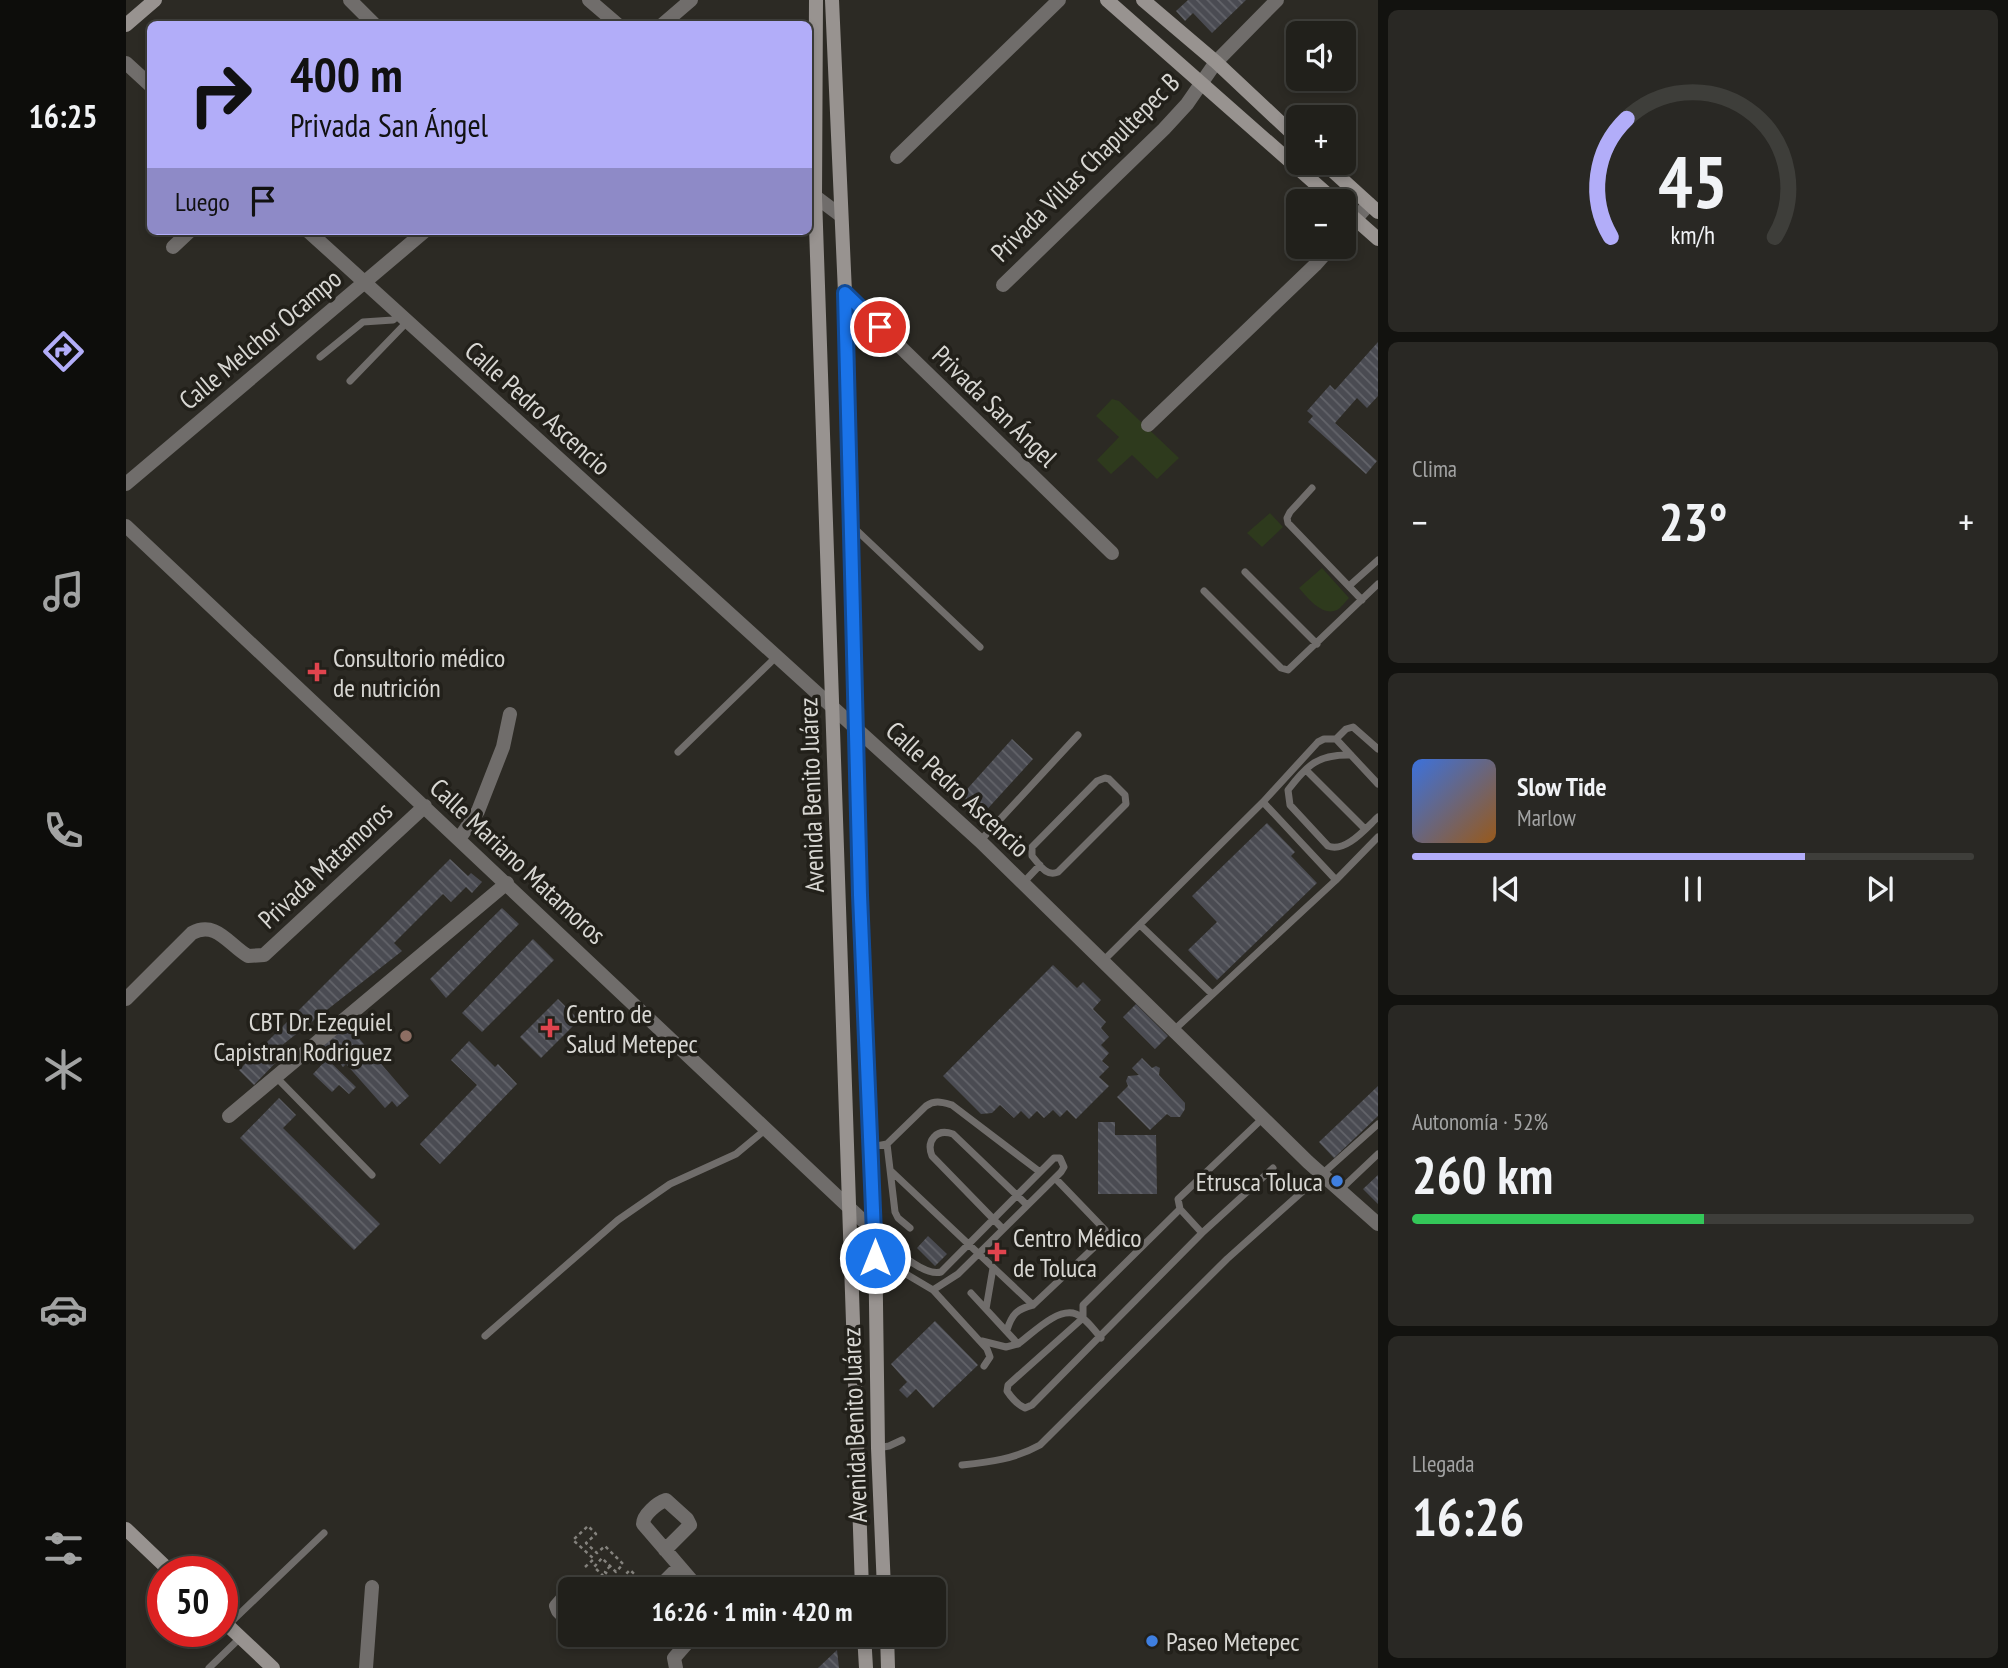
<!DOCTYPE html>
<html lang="es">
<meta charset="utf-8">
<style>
body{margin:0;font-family:"PT Sans Narrow",sans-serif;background:#292824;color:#f1f3f6;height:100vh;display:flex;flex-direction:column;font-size:26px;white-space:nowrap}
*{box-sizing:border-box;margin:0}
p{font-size:23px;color:#a2a3a3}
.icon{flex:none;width:38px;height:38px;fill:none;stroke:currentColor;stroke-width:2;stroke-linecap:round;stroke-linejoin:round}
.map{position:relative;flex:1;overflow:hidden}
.panel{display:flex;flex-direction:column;gap:10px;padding:10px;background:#12120f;width:630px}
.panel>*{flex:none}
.guide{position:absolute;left:21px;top:21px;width:665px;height:214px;border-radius:10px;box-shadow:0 4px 10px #0003,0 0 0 2px #3e3e3a;background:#b2adf9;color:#111;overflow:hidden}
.controls{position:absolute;left:1160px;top:21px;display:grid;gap:14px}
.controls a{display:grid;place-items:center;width:70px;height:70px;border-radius:10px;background:#21201b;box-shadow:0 4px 10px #0003,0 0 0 2px #3e3e3a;font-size:35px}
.speed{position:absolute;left:21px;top:1556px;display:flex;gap:14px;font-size:35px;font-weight:700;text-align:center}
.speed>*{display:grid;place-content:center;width:91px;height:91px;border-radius:50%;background:#21201b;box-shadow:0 4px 10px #0003,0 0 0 2px #3e3e3a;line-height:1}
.speed .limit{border:10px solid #d22;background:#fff;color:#111}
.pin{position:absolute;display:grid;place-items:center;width:60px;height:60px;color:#fff;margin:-30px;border:4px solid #fff;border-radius:50%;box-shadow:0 2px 7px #0007}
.me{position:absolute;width:77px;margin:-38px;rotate:0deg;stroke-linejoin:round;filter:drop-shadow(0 0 5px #0008)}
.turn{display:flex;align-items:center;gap:24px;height:147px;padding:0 28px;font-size:32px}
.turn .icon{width:91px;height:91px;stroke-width:2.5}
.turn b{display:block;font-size:49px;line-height:60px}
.then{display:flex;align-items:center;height:66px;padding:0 28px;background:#0003;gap:14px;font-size:26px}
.big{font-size:52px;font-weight:700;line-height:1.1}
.panel .tile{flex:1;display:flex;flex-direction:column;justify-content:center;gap:10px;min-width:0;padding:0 24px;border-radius:10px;background:#292824}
.panel .dial{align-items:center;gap:0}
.dial svg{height:182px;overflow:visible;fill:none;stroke:#3e3e3a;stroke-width:7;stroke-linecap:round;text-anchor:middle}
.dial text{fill:#f1f3f6;stroke:none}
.song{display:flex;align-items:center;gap:21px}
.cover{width:84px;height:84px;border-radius:10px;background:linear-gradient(135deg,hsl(220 70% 55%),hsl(30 70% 35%))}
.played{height:7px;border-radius:4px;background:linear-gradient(90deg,#b2adf9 70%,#3e3e3a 70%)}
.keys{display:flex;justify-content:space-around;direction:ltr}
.heat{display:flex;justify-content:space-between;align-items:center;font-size:38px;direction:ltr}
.charge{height:10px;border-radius:5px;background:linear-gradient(90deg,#34c759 52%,#3e3e3a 0)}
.trip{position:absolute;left:432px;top:1577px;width:388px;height:70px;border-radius:10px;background:#21201b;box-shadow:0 4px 10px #0003,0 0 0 2px #3e3e3a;font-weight:700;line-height:70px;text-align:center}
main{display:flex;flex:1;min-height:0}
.menu{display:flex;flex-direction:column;width:126px;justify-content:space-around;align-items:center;background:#0d0d0b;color:#a2a3a3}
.menu .icon{width:49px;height:49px}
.menu .current{color:#b2adf9}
.menu b{font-size:32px;color:#f1f3f6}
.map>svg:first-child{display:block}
.green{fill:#2e3a1d}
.building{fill:url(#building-back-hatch)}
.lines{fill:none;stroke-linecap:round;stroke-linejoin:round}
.path{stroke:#84827d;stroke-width:2.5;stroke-dasharray:3.5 3.5;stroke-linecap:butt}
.lane{stroke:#706d6b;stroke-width:7}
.street{stroke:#706d6b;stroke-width:14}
.secondary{stroke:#989390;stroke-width:14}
.route-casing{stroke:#114b97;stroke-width:18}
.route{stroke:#1a73e8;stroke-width:12}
.health-dot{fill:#e0444e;stroke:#22201a;stroke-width:2.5}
.education-dot{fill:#8d6e63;stroke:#22201a;stroke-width:2.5}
.shop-dot{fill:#3f7fe0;stroke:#22201a;stroke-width:2.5}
.labels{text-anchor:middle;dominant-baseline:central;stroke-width:7;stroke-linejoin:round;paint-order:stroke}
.street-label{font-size:26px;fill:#d8d7d3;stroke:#22201a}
.poi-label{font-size:26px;fill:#d8d7d3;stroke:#22201a;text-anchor:start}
</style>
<main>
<nav class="menu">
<b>16:25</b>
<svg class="icon current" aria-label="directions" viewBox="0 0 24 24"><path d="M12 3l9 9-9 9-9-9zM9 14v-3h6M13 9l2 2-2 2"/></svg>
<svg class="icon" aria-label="music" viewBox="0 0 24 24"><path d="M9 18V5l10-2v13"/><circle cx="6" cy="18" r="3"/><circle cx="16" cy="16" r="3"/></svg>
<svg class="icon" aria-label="phone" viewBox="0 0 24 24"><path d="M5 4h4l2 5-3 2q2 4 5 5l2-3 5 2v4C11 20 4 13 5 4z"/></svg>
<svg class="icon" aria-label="climate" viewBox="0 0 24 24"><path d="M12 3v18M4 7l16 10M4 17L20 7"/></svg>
<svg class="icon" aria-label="car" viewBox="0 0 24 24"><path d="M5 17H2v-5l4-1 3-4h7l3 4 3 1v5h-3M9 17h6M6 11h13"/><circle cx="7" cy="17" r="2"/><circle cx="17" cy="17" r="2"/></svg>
<svg class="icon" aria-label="filters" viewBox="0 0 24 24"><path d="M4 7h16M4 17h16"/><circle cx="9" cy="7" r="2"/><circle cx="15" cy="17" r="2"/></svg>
</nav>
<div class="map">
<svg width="1252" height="1668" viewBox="0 0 1252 1668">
<defs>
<pattern id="building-back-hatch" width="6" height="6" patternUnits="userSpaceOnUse" patternTransform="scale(1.75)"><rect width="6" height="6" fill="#4a4b52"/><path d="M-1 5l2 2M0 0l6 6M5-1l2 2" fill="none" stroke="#63646a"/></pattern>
</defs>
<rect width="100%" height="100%" fill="#2c2a24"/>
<!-- green -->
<path class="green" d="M986,399l7,2 60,57 -22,21 -25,-24 -21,19 -14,-14 22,-23 -23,-21z
M1144,513l13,14 -21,20 -15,-14z
M1196,568l27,30c-3,3 -8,10 -12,12 -15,7 -30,-13 -38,-22z"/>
<!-- building -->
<path class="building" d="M1062,0h58l-34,33 -19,-20 -8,8 -9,-10z
M1252,342v54l-11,12 -10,-10 -22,25 42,38 -11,13 -58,-52 5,-6 -6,-5 23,-26 5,5z
M886,739l21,20 -52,57 -21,-19z
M1141,823l28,29 -4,4 26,27 -100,97 -29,-30 29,-28 -25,-26z
M324,859l18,17 3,-3 11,9 -10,11 -6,-6 -15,15 -8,-8 -49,49 8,8 -121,95 6,5 -33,34 -15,-15z
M376,908l17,16 -73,74 -16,-19z
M407,939l21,21 -72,72 -20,-19z
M927,965l24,23 6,-6 18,18 -8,9 13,13 -5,6 8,9 -8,8 8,8 -7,8 7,6 -10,10 10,9 -33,33 -9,-9 -7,7 -7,-7 -9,8 -7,-7 -8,8 -8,-8 -7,7 -14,-13 -8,8 -11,1 -38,-38z
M432,999l21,21 -38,38 -21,-21z
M1010,1004l32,32 -13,13 -32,-32z
M224,1022l10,9 -4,4 53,61 -12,11 -5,-6 -7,7 -39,-44 -3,3 -4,-5 -2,2 -16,-16z
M343,1041l26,26 3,-3 19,20 -77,80 -20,-20 57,-59 -26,-25z
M1016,1058l10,10 4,-2 4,2 -1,7 26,28v6l-5,8h-9l-4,-3 -17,16 -33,-33 11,-11 -2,-5 2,-5 11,-1 -7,-7z
M201,1059l29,28 -7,7 -10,-9 -7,7 -19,-18z
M1252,1086v30l-44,42 -15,-16z
M153,1098l17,17 -13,13 97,96 -26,26 -114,-112z
M972,1122h17v13h41l1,59h-59z
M1252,1175v29l-15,-15z
M802,1236l19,18 -12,12 -18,-18z
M809,1321l43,44 -45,43 -17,-19 -9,9 -8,-8 8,-8 -16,-18z
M711,1650l2,18h-21z"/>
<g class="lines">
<!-- path -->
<path class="path" d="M484,1566l-5,6 19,17
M459,1567l9,-8 -21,-19 15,-14 8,8 -10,9 11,10 8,-7 18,18 -7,8 -14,-14 -8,9 23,22
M588,1582l7,7
M504,1589l-9,-10 9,-9 13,12 -7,7
M602,1589h8
M449,1637l3,3 5,-6"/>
<!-- lane -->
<path class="lane" d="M194,357l43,-35 30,-2 6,-5
M224,381l57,-59
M1186,488l-22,24 -3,6 1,5 74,77
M725,525l129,122
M1119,572l72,72
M1223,586l29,-26
M1078,591l77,77 7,2 90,-86
M1210,739l10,-10 7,-2 25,22
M552,752l98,-95
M1225,755c-33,-1 -44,10 -63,35l2,15 38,41c18,7 38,-18 50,-29
M1180,770l58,58
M979,778l4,1 16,16 1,9 -68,68c-12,5 -18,-7 -26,-16v-9l65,-66z
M1137,802l55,-60 6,-3h12l42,45
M854,841l98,-106
M1210,880l42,-43
M897,883l17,-18
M1014,925l72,69
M977,961l160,-159 73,78 -162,150
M150,1077l96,98
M761,1144l8,68 3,6 12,10
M745,1147l16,-3 39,-38c9,-6 15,-4 26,-1l88,67
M765,1171l142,134
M1214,1190l38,-36
M1054,1209l-2,-10 85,-81
M877,1229l-71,-73c-6,-15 4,-28 21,-22l74,71
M1076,1233l-22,-24 -97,96v13l-75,67 -1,6c4,6 11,14 18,17l7,-3 170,-172 71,-65
M749,1283l12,-9 14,-3 32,19 25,-16 103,-102 3,-5 -4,-9h-6l-113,114c-19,5 -50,-27 -65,-39
M807,1290l54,59 3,8 -6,9
M845,1293l47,51c14,-10 39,-37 58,-30 10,4 18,16 25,24
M860,1309l7,-41
M881,1330c5,-16 10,-21 26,-25l73,-69 -1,-6 -50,-52
M359,1336l133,-116 52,-36 66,-30 29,-24
M856,1341l24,6 12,-3
M752,1448l11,-2 13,-6
M836,1465c28,-3 53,-6 78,-20l187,-186 151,-135
M102,1625l96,-92
M83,1668l31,-30"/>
<!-- street -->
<path class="street" d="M224,0l24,24
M463,0l28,24
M537,24l28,-24
M0,63l24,22
M771,157l162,-157
M682,191l32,24
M182,231l672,610 328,321 70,62
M1218,232l25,-28
M47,247l17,-16
M877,285l161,-156 23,-25 29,-42 61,-62
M719,293l267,260
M1022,425l167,-160 16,-18
M0,484l299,-253
M0,526l749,706
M333,839l19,-28 25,-64 7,-33
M0,999l66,-66c24,-13 37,12 56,23l16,-1 161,-149
M103,1116l278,-233
M539,1550l25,-25 -3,-6 -21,-19c-9,3 -23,15 -23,24l56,65
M446,1589l11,-7 10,7
M531,1589l22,-22
M444,1590l-14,16 2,5 12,12
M240,1668l6,-81
M550,1668l-2,-10 21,-24"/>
<!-- secondary -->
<path class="secondary" d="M690,0l-1,197 47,1392
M706,0l13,293 15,630 15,309 3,216 6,141
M981,0l228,201
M1017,0l73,62 82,77
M0,25l29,-25
M1198,163l54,49
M1218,209l34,30
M0,1529l45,43
M96,1620l51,48
M738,1634l2,34
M761,1634l1,34"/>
</g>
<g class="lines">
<!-- route casing -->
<g class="route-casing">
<path id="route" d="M749,1258l-15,-363 -15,-602 35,34"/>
</g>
<!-- route -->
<use href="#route" class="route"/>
</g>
<!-- markers -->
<g class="health-dot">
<path d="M187.5 661.5h7v7h7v7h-7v7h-7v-7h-7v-7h7z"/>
<path d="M420.5 1017.5h7v7h7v7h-7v7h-7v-7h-7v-7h7z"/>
<path d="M867.5 1241.5h7v7h7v7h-7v7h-7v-7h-7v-7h7z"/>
</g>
<circle class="education-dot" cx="280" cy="1036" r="7"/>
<g class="shop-dot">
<circle cx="1211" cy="1181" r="7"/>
<circle cx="1026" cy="1641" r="7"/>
</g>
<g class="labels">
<!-- street labels -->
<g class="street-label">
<text transform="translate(959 167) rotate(-45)">Privada Villas Chapultepec B</text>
<text transform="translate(134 339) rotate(-40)">Calle Melchor Ocampo</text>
<text transform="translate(869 406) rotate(44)">Privada San Ángel</text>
<text transform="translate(412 408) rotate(42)">Calle Pedro Ascencio</text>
<text transform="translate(832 789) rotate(43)">Calle Pedro Ascencio</text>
<text transform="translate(685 795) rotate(-92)">Avenida Benito Juárez</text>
<text transform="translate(392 861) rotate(43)">Calle Mariano Matamoros</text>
<text transform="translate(199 865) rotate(-43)">Privada Matamoros</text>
<text transform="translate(728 1425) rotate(-92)">Avenida Benito Juárez</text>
</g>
<!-- poi labels -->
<g class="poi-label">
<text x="207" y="657">Consultorio médico<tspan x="207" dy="30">de nutrición</tspan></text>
<text x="440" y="1013">Centro de<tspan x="440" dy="30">Salud Metepec</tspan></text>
<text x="266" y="1021" text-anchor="end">CBT Dr. Ezequiel<tspan x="266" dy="30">Capistran Rodriguez</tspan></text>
<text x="1197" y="1181" text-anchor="end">Etrusca Toluca</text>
<text x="887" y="1237">Centro Médico<tspan x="887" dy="30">de Toluca</tspan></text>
<text x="1040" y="1641">Paseo Metepec</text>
</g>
</g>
</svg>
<div class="controls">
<a><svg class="icon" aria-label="sound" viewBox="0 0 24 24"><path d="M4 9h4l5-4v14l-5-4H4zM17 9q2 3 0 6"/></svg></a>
<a>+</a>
<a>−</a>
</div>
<div class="speed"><div class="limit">50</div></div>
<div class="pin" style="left:754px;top:327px;background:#d93025"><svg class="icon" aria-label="arrive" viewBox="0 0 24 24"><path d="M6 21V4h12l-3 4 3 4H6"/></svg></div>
<svg class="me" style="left:749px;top:1258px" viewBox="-20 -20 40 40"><circle r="17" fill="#1a73e8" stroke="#fff" stroke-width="3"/><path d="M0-11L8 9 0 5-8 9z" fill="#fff"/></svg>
<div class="trip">16:26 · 1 min · 420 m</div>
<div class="guide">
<div class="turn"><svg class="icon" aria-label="right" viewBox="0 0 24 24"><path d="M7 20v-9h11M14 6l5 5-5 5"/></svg><div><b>400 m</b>Privada San Ángel</div></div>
<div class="then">Luego<svg class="icon" aria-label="arrive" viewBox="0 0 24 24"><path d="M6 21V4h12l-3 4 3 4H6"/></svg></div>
</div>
</div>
<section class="panel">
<div class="tile dial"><svg viewBox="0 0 100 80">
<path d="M14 69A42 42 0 1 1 86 69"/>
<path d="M14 69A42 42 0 0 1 21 17" stroke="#b2adf9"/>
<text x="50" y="56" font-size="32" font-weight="700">45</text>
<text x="50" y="72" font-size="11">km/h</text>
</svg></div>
<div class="tile"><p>Clima</p>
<div class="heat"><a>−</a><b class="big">23°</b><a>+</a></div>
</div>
<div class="tile">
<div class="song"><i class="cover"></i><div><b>Slow Tide</b><p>Marlow</p></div></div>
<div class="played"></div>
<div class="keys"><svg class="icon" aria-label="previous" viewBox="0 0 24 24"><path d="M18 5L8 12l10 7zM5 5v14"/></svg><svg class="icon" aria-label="pause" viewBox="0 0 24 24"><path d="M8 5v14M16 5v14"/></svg><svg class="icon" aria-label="next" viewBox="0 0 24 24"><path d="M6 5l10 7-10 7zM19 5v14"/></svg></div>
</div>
<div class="tile"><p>Autonomía · 52%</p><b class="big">260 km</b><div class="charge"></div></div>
<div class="tile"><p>Llegada</p><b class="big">16:26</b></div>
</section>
</main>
